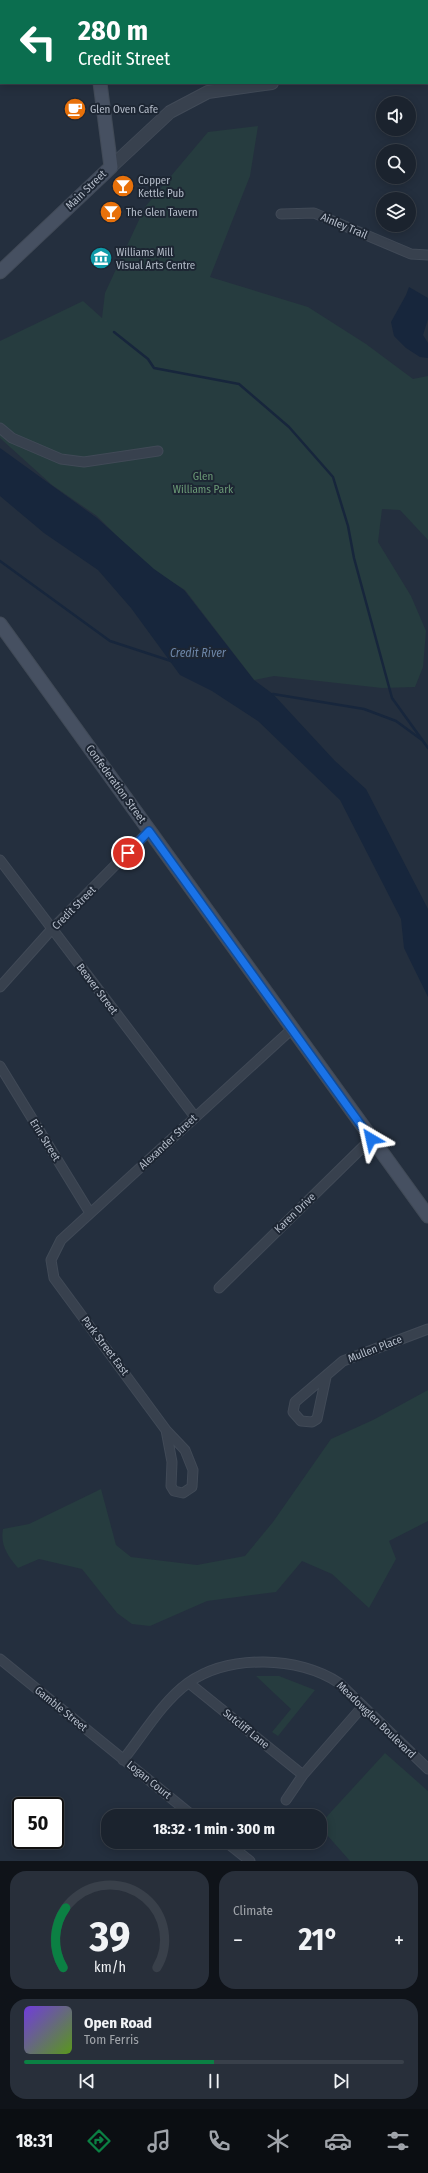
<!DOCTYPE html>
<meta charset="utf-8">
<style>
body{margin:0;font-family:"Fira Sans Condensed",sans-serif;background:#282f3a;color:#f1f3f6;height:100vh;display:flex;flex-direction:column;font-size:15px;white-space:nowrap}
*{box-sizing:border-box;margin:0}
p{font-size:13px;color:#a0a4aa}
.icon{flex:none;width:22px;height:22px;fill:none;stroke:currentColor;stroke-width:2;stroke-linecap:round;stroke-linejoin:round}
.map{position:relative;height:1861px;overflow:hidden}
.panel{display:flex;flex-direction:column;gap:10px;padding:10px;background:#0f1319;flex:1}
.panel>*{flex:none}
.top-card{position:absolute;left:0px;top:0px;width:428px;height:84px;box-shadow:0 2px 10px #0003,0 0 0 1px #39404a;background:#0b6e4f;color:#fff;overflow:hidden}
.tools{position:absolute;left:376px;top:96px;display:grid;gap:8px}
.tools a{display:grid;place-items:center;width:40px;height:40px;border-radius:50%;background:#1b232e;box-shadow:0 2px 10px #0003,0 0 0 1px #39404a;font-size:20px}
.speed{position:absolute;left:12px;top:1797px;display:flex;gap:8px;font-size:20px;font-weight:700;text-align:center}
.speed>*{display:grid;place-content:center;width:52px;height:52px;border-radius:50%;background:#1b232e;box-shadow:0 2px 10px #0003,0 0 0 1px #39404a;line-height:1}
.speed .limit{border:2px solid #111;border-radius:6px;background:#fff;color:#111}
.pin{position:absolute;display:grid;place-items:center;width:34px;height:34px;color:#fff;margin:-17px;border:2px solid #fff;border-radius:50%;box-shadow:0 1px 4px #0007}
.me{position:absolute;width:44px;margin:-22px;rotate:324deg;stroke-linejoin:round;filter:drop-shadow(0 0 3px #0008)}
.turn{display:flex;align-items:center;gap:14px;height:84px;padding:0 12px;font-size:18px}
.turn .icon{width:52px;height:52px;stroke-width:2.5}
.turn b{display:block;font-size:28px;line-height:34px}
.big{font-size:30px;font-weight:700;line-height:1.1}
.panel .widget{flex:1;display:flex;flex-direction:column;justify-content:center;gap:6px;min-width:0;padding:0 14px;border-radius:16px;background:#282f3a}
.panel .dial{align-items:center;gap:0}
.dial svg{height:104px;overflow:visible;fill:none;stroke:#39404a;stroke-width:7;stroke-linecap:round;text-anchor:middle}
.dial text{fill:#f1f3f6;stroke:none}
.song{display:flex;align-items:center;gap:12px}
.cover{width:48px;height:48px;border-radius:6px;background:linear-gradient(135deg,hsl(260 70% 55%),hsl(90 70% 35%))}
.played{height:4px;border-radius:2px;background:linear-gradient(90deg,#0b8043 50%,#39404a 50%)}
.keys{display:flex;justify-content:space-around;direction:ltr}
.heat{display:flex;justify-content:space-between;align-items:center;font-size:22px;direction:ltr}
.panel .tiles{flex:1;display:grid;gap:10px;grid-template-columns:1fr 1fr}
.widget:last-child{grid-column:span 2}
.trip{position:absolute;left:101px;top:1809px;width:226px;height:40px;border-radius:16px;background:#1b232e;box-shadow:0 2px 10px #0003,0 0 0 1px #39404a;font-weight:700;line-height:40px;text-align:center}
.tabs{display:flex;height:64px;justify-content:space-around;align-items:center;background:#0b0e12;color:#a0a4aa}
.tabs .icon{width:28px;height:28px}
.tabs .selected{color:#0b8043}
.tabs b{font-size:18px;color:#f1f3f6}
.map>svg:first-child{display:block}
.green{fill:#263c3f}
.water{fill:#17263c}
.lines{fill:none;stroke-linecap:round;stroke-linejoin:round}
.stream{stroke:#17263c;stroke-width:2.5}
.minor-casing{stroke:#414a57;stroke-width:11}
.tertiary-casing{stroke:#414a57;stroke-width:14}
.secondary-casing{stroke:#414a57;stroke-width:15}
.minor{stroke:#38414e;stroke-width:9}
.tertiary{stroke:#38414e;stroke-width:12}
.secondary{stroke:#465061;stroke-width:13}
.route-casing{stroke:#114b97;stroke-width:10}
.route{stroke:#1a73e8;stroke-width:7}
.labels{text-anchor:middle;dominant-baseline:central;stroke-width:4;stroke-linejoin:round;paint-order:stroke}
.poi-label{font-size:11px;fill:#b4bcc9;stroke:#1d2633;text-anchor:start}
.street-label{font-size:11px;fill:#b4bcc9;stroke:#1d2633}
.park-label{font-size:11px;fill:#6b9a76;stroke:#1d2633}
.water-label{font-size:12px;font-style:italic;fill:#6d86a8;stroke:#1d2633}
</style>
<div class="map">
<svg width="428" height="1861" viewBox="0 0 428 1861">
<rect width="100%" height="100%" fill="#242f3e"/>
<!-- green -->
<path class="green" d="M163,0h202l-202,1z
M258,126l-8,50 -40,101 98,30 58,37 47,35 15,-3v164l-28,-30 -18,-1 -4,33 33,54 15,35 -3,36 -8,20 -33,1 -108,-12 -20,4 -69,-90 -37,-23 -51,-51 -45,-31 -52,-47v-97l83,-40 19,17 3,-25 40,-86 63,-75z
M428,1390v131l-39,20 7,18 -27,49 -37,-34 -30,-13 -26,31 -69,9 -57,25 -18,-2 -15,-11 -35,-44 -43,-10 -21,9c-10,-12 -18,-23 -15,-39l26,-5 72,-35 15,56 15,12 66,8 48,-9 28,-34 58,-83 42,-19z
M256,1676h23l36,14 -37,46 -6,-4 19,-23z
M385,1753l43,38v70h-78l-30,-34v-3z"/>
<!-- water -->
<path class="water" d="M409,287l19,11v21l-5,16 5,8v15l-8,-1 -14,-9 -12,-12 -3,-14 15,-27z
M0,448l97,70 57,51 30,21 70,90 19,14 62,67 31,28 62,120v88l-24,-49 -3,-29 -61,-119 -82,-79 -46,-30 -32,-16 -49,-67 -33,-38 -54,-37 -44,-37z"/>
<g class="lines">
<!-- stream -->
<path class="stream" d="M114,332l34,27 6,9 85,16 50,43 44,50 15,49 6,32 38,140 36,50
M0,561l110,80 61,20
M273,694l91,15 32,12 26,19"/>
<!-- minor casing -->
<g class="minor-casing">
<path id="minor" d="M281,214l33,-1 97,41 17,1
M0,428l12,10 49,21 23,3 74,-11
M0,860l195,257
M0,987l52,-58 97,-98
M0,1066l90,147
M219,1288l152,-149
M326,1377l-9,42 -5,3 -11,-1 -8,-9 2,-10 48,-41 85,-32
M166,1430l6,32 -1,24 3,5 9,2 9,-6 1,-17 -8,-20 -19,-20 -112,-152 -3,-18 10,-20 231,-211
M0,1659l193,157
M189,1683l114,92
M123,1760c20,-25 39,-58 65,-77 41,-29 111,-27 151,0l89,86
M286,1800l17,-25 60,-69
M226,1842l24,19"/>
</g>
<!-- tertiary casing -->
<g class="tertiary-casing">
<path id="tertiary" d="M427,35l1,-1
M111,167l59,-55 38,-20 64,-9"/>
</g>
<!-- secondary casing -->
<g class="secondary-casing">
<path id="secondary" d="M89,0v1
M0,272l111,-105 -11,-84
M0,624l428,592"/>
</g>
<!-- minor -->
<use href="#minor" class="minor"/>
<!-- tertiary -->
<use href="#tertiary" class="tertiary"/>
<!-- secondary -->
<use href="#secondary" class="secondary"/>
</g>
<g class="lines">
<!-- route casing -->
<g class="route-casing">
<path id="route" d="M128,853l21,-22 222,308"/>
</g>
<!-- route -->
<use href="#route" class="route"/>
</g>
<!-- icons -->
<defs>
<g id="cafe-disc" transform="scale(1.15)"><circle r="9.5" fill="#e8710a" stroke="#1d2633"/><path d="M-5.5-4.5H6V0H3Q3 3.5 0 3.5H-2.5Q-5.5 3.5-5.5 0ZM3-3.2v2h1.7v-2ZM-6 4.5H4V6H-6Z" fill="#fff"/></g>
<g id="bar-disc" transform="scale(1.15)"><circle r="9.5" fill="#e8710a" stroke="#1d2633"/><path d="M-6-5H6L.8 .8V4.5H3.5V6h-7V4.5H-.8V.8Z" fill="#fff"/></g>
<g id="museum-disc" transform="scale(1.15)"><circle r="9.5" fill="#0f9aa8" stroke="#1d2633"/><path d="M0-6L6-3V-2H-6V-3ZM-5-1h2V3h-2ZM-1-1h2V3h-2ZM3-1h2V3H3ZM-6 4H6V6H-6Z" fill="#fff"/></g>
</defs>
<g fill-rule="evenodd">
<use href="#cafe-disc" x="75" y="109"/>
<use href="#bar-disc" x="123" y="186"/>
<use href="#bar-disc" x="111" y="212"/>
<use href="#museum-disc" x="101" y="258"/>
</g>
<g class="labels">
<!-- poi labels -->
<g class="poi-label">
<text x="90" y="109">Glen Oven Cafe</text>
<text x="138" y="180">Copper<tspan x="138" dy="13">Kettle Pub</tspan></text>
<text x="126" y="212">The Glen Tavern</text>
<text x="116" y="252">Williams Mill<tspan x="116" dy="13">Visual Arts Centre</tspan></text>
</g>
<!-- street labels -->
<g class="street-label">
<text transform="translate(86 190) rotate(-44)">Main Street</text>
<text transform="translate(344 226) rotate(23)">Ainley Trail</text>
<text transform="translate(116 784) rotate(54)">Confederation Street</text>
<text transform="translate(74 908) rotate(-45)">Credit Street</text>
<text transform="translate(97 989) rotate(53)">Beaver Street</text>
<text transform="translate(45 1140) rotate(58)">Erin Street</text>
<text transform="translate(168 1142) rotate(-43)">Alexander Street</text>
<text transform="translate(295 1213) rotate(-44)">Karen Drive</text>
<text transform="translate(105 1346) rotate(53)">Park Street East</text>
<text transform="translate(375 1349) rotate(-21)">Mullen Place</text>
<text transform="translate(61 1709) rotate(39)">Gamble Street</text>
<text transform="translate(376 1720) rotate(44)">Meadowglen Boulevard</text>
<text transform="translate(246 1729) rotate(39)">Sutcliff Lane</text>
<text transform="translate(149 1780) rotate(39)">Logan Court</text>
</g>
<!-- park labels -->
<g class="park-label">
<text x="203" y="476">Glen<tspan x="203" dy="13">Williams Park</tspan></text>
</g>
<!-- water labels -->
<g class="water-label">
<text x="198" y="653">Credit River</text>
</g>
</g>
</svg>
<div class="tools">
<a><svg class="icon" aria-label="sound" viewBox="0 0 24 24"><path d="M4 9h4l5-4v14l-5-4H4zM17 9q2 3 0 6"/></svg></a>
<a><svg class="icon" aria-label="search" viewBox="0 0 24 24"><circle cx="10" cy="10" r="6"/><path d="M15 15l6 6"/></svg></a>
<a><svg class="icon" aria-label="layers" viewBox="0 0 24 24"><path d="M12 4l9 5-9 5-9-5zM3 14l9 5 9-5"/></svg></a>
</div>
<div class="speed"><div class="limit">50</div></div>
<div class="pin" style="left:128px;top:853px;background:#d93025"><svg class="icon" aria-label="arrive" viewBox="0 0 24 24"><path d="M6 21V4h12l-3 4 3 4H6"/></svg></div>
<svg class="me" style="left:371px;top:1139px" viewBox="-20 -20 40 40"><path d="M0-17L14 15 0 8-14 15z" fill="#1a73e8" stroke="#fff" stroke-width="4"/></svg>
<div class="trip">18:32 · 1 min · 300 m</div>
<div class="top-card">
<div class="turn"><svg class="icon" aria-label="left" viewBox="0 0 24 24"><path d="M17 20v-9H6M10 6l-5 5 5 5"/></svg><div><b>280 m</b>Credit Street</div></div>
</div>
</div>
<section class="panel">
<div class="tiles">
<div class="widget dial"><svg viewBox="0 0 100 80">
<path d="M14 69A42 42 0 1 1 86 69"/>
<path d="M14 69A42 42 0 0 1 16 23" stroke="#0b8043"/>
<text x="50" y="56" font-size="32" font-weight="700">39</text>
<text x="50" y="72" font-size="11">km/h</text>
</svg></div>
<div class="widget"><p>Climate</p>
<div class="heat"><a>−</a><b class="big">21°</b><a>+</a></div>
</div>
<div class="widget">
<div class="song"><i class="cover"></i><div><b>Open Road</b><p>Tom Ferris</p></div></div>
<div class="played"></div>
<div class="keys"><svg class="icon" aria-label="previous" viewBox="0 0 24 24"><path d="M18 5L8 12l10 7zM5 5v14"/></svg><svg class="icon" aria-label="pause" viewBox="0 0 24 24"><path d="M8 5v14M16 5v14"/></svg><svg class="icon" aria-label="next" viewBox="0 0 24 24"><path d="M6 5l10 7-10 7zM19 5v14"/></svg></div>
</div>
</div>
</section>
<nav class="tabs">
<b>18:31</b>
<svg class="icon selected" aria-label="directions" viewBox="0 0 24 24"><path d="M12 3l9 9-9 9-9-9zM9 14v-3h6M13 9l2 2-2 2"/></svg>
<svg class="icon" aria-label="music" viewBox="0 0 24 24"><path d="M9 18V5l10-2v13"/><circle cx="6" cy="18" r="3"/><circle cx="16" cy="16" r="3"/></svg>
<svg class="icon" aria-label="phone" viewBox="0 0 24 24"><path d="M5 4h4l2 5-3 2q2 4 5 5l2-3 5 2v4C11 20 4 13 5 4z"/></svg>
<svg class="icon" aria-label="climate" viewBox="0 0 24 24"><path d="M12 3v18M4 7l16 10M4 17L20 7"/></svg>
<svg class="icon" aria-label="car" viewBox="0 0 24 24"><path d="M5 17H2v-5l4-1 3-4h7l3 4 3 1v5h-3M9 17h6M6 11h13"/><circle cx="7" cy="17" r="2"/><circle cx="17" cy="17" r="2"/></svg>
<svg class="icon" aria-label="filters" viewBox="0 0 24 24"><path d="M4 7h16M4 17h16"/><circle cx="9" cy="7" r="2"/><circle cx="15" cy="17" r="2"/></svg>
</nav>
